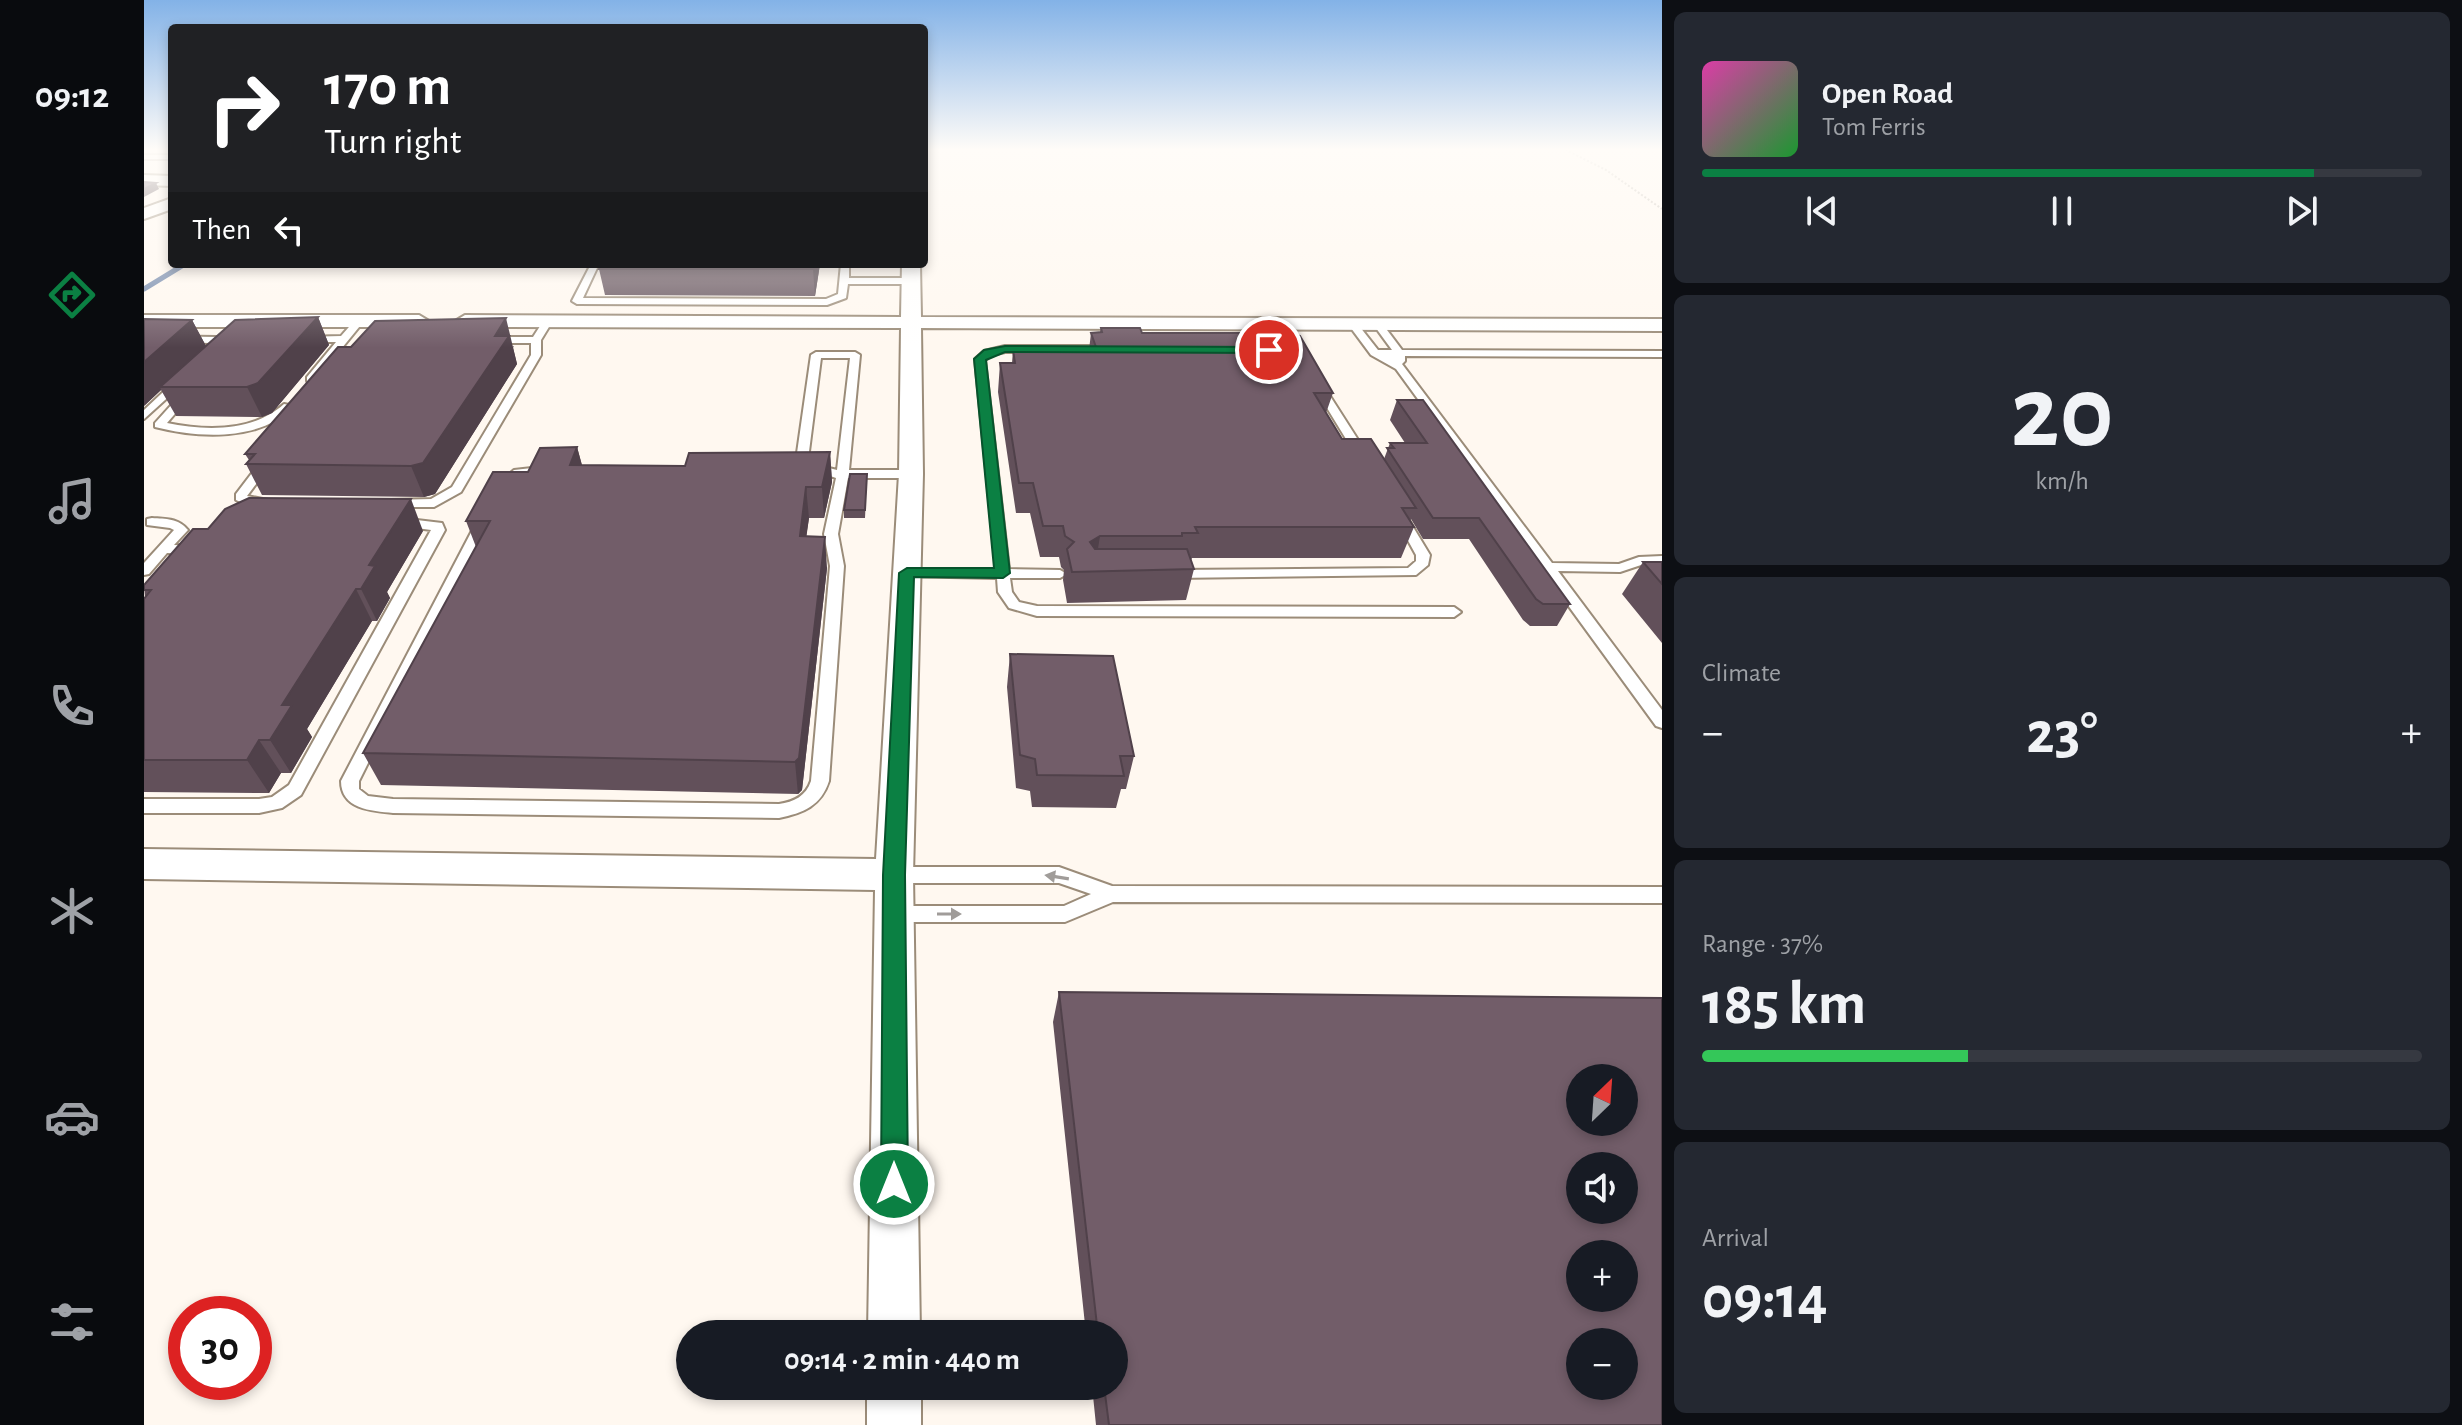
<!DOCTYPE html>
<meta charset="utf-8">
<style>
body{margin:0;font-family:"Alegreya Sans",sans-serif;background:#242831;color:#f1f3f6;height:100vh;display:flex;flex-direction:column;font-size:30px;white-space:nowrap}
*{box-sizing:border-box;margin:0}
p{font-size:26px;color:#9ea1a6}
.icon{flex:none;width:44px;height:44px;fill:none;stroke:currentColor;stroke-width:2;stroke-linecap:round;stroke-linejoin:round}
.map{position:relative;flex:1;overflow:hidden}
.side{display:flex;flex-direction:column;gap:12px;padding:12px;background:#0d0f14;width:800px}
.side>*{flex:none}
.guide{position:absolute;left:24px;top:24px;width:760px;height:244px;border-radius:8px;box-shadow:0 4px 12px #0003;background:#202124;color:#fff;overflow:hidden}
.needle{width:52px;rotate:25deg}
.fabs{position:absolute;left:1422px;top:1064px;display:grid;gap:16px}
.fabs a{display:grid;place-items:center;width:72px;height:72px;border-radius:50%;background:#171b24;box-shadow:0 4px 12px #0003;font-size:40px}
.speed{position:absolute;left:24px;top:1296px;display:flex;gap:16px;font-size:40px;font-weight:700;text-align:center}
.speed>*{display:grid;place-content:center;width:104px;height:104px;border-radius:50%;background:#171b24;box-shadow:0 4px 12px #0003;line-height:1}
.speed .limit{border:12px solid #d22;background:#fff;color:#111}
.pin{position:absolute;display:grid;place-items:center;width:68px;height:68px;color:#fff;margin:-34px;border:4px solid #fff;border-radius:50%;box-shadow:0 2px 8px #0007}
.me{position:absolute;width:88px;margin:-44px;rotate:0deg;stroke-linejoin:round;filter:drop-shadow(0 0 6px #0008)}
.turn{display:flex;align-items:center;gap:28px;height:168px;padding:0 24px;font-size:36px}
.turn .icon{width:104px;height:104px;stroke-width:2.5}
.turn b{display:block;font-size:56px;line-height:68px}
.then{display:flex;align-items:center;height:76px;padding:0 24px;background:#0003;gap:16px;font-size:30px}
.big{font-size:60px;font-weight:600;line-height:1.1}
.side .widget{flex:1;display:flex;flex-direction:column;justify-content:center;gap:12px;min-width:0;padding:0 28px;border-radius:12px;background:#242831}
.side .dial{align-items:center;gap:0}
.dial b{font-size:104px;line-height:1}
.song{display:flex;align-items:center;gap:24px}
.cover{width:96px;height:96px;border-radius:12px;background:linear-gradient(135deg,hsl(320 70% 55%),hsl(130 70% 35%))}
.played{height:8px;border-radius:4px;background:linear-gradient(90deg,#0b8043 85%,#363941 85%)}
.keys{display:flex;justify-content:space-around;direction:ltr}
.heat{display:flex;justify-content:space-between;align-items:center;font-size:44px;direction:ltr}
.charge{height:12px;border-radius:6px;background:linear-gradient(90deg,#34c759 37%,#363941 0)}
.trip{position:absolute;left:532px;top:1320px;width:452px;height:80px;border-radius:40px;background:#171b24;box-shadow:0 4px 12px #0003;font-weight:600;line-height:80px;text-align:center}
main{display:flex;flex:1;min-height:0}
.menu{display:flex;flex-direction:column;width:144px;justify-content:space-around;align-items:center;background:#090b0e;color:#9ea1a6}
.menu .icon{width:56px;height:56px}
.menu .selected{color:#0b8043}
.menu b{font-size:36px;color:#f1f3f6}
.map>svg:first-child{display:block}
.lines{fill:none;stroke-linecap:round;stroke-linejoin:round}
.stream{stroke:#6f85a9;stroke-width:5}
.service-casing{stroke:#9b8c79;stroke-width:4}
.minor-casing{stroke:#9b8c79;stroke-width:4}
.path{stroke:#beb7af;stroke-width:2;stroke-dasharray:2 2;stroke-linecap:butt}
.service{fill:#fff;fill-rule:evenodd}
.minor{fill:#fff;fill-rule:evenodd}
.wall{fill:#62505a}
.shaded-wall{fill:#50414a}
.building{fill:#725d69;stroke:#50414a;stroke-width:2;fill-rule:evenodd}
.oneway{fill:#a09c99}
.route{fill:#0b8043;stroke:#07532c;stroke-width:2}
</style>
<main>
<nav class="menu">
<b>09:12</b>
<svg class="icon selected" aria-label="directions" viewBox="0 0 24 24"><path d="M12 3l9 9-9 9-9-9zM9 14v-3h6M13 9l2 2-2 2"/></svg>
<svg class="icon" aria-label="music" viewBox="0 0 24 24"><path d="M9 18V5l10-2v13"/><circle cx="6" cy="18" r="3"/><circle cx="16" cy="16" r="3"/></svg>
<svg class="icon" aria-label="phone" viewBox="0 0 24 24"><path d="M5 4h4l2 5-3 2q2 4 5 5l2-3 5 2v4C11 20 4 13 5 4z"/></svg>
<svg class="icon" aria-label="climate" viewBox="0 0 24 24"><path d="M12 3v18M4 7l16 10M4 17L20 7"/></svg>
<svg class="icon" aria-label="car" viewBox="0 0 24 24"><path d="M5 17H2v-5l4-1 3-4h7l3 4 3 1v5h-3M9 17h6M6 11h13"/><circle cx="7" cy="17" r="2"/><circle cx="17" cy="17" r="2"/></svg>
<svg class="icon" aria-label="filters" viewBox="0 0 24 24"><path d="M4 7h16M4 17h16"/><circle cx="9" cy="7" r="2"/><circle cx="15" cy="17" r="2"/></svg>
</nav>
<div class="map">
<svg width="1518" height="1425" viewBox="0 0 1518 1425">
<rect width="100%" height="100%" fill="#fff8f0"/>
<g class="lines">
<!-- stream -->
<path class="stream" d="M0,289l41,-25"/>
<!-- service casing -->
<g class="service-casing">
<path id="service" d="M0,155h28v4h-28z
M697,264h8v14h62l5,3 -5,3h-63l-2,14 -19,7 -250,-1 -5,-3 17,-33 4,-3 4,3 -14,30 243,1 12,-5z
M212,319l8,2 -49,60h-8v-4l29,-35h-30l-5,-3 1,-2 39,-1z
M400,320l8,2 -11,18v15l-80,137 -27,15h-47v-6l4,-1 40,-1 21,-12 79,-132v-12h-38l-5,-3 5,-3h40z
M1209,321l3,1 22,28h14l-19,-26 5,-3 3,1 21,28 260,1v6l-257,-1v5l-3,3 150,199 67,1 20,-7 23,-1v8l-21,1 -21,7 -62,-1 104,139v18l-6,-2 -260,-357 -25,-14 -23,-31z
M0,336l73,1 9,7 -10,9 -5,-3 3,-7 -70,-1z
M861,346h106l5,3 -5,3h-106l-13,3 -7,5 24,209 51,1 7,4 -7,4h-50l2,14 7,10 18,4 417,1 7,5 -7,5 -417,-1 -28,-8 -11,-16 -1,-14 -95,-2 -2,-3 2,-3 5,-1h89l-21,-210 9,-8z
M672,352h39l5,3 -11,115h62l6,4 -6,4h-63l-10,56 6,32 -15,215c-8,25 -26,32 -50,37l-386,-5c-22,-2 -52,-4 -52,-32l135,-258 6,-4 6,4 -129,258v8l9,7 25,3 386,5c15,-2 27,-8 32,-23l19,-215 -6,-32 12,-56 -29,-10 6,-4 24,6 13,-112h-29l-14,109 -6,4 -6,-4 16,-112z
M33,379l9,2 -42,38v-9z
M1170,383l9,2 46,72 -2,3 -4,1 -6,-4 -44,-72z
M43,391l5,3 -25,29c39,8 86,9 117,-19l10,2c-33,36 -96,32 -139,21v-4l28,-31z
M122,459l6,4 -25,33 21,4v6l-21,-1 -11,-5v-6l26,-34z
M406,466l4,1v6l-33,3 -19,13 -6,-4 18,-15z
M1257,513l6,4 23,38 -2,10 -12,10 -243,3 -7,-4 7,-4 235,-2 8,-7v-6l-21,-38z
M8,518c14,1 26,0 36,12l-14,15 23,1 7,4 -7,4 -30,-1 -18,21 -5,1v-12l30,-33 -4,-2 -23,-3v-6z
M256,518l42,5 3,7 -144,265 -19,13 -23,5h-115v-14h115l13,-2 17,-12 142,-255 -36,-5v-6z
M750,867h165l53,19 550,1v16l-549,-1 -48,20h-171l-7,-2 -3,-6 3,-6 7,-2h170l27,-12 -32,-11h-165l-7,-3 -2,-5 2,-5z"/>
</g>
<!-- minor casing -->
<g class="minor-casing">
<path id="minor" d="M0,175l28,1v10l-28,-1z
M28,198v11l-28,10v-11z
M758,264h18l1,53 741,2v12l-741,-3 2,146 -10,401 7,459h-52l7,-444 -731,-11v-30l732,10 23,-385 2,-146 -436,-1 -10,-6 10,-6 436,2z
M0,315h275l10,6 -10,6h-275z
M723,1386h54v39h-54z"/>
</g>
<!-- path -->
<path class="path" d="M1418,148l44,22 56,39"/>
<!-- service -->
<use href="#service" class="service"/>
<!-- minor -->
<use href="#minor" class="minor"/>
</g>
<!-- wall -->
<path class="wall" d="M676,264l-5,32 -210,-1 -6,-26z
M174,317l11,28 -57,68 -10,4 -86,-1 -15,-26 -17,16 48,-86 14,26z
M957,328l41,5 191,60 -7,20 16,26 42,20 6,-16h15l-15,-23 7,-20 173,204 -13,22h-27l-7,-6 -54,-81h-46l-12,-20 -1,2 4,6 -13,31h-209l-1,2 3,9 -8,31 -119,3 -4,-23 1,-10 -3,-3 -2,-10h-19l-10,-44h-14l-18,-121 2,-29h12l1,-13h76l2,-17 9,-1z
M370,346l-1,2 4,16 -82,130 -11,3 -162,-2 -16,-31 3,-4 -4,-6z
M433,447l5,18 103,1 145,-14 2,30 -8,36h-15l-3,19 21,31 -25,222 -4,4 -417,-9 -18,-32 113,-206 -10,-26z
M723,474l-2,44h-21v-8z
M279,531l-36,61 3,6 -13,23h-5l-65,108 5,8 -21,36h-10l-12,20 -125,-1v-193l1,-1 -1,-13z
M1499,562h19v81l-40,-49z
M866,654l124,102 -8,33h-5l-5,19 -84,-1 -2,-16 -14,-3 -9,-101z
M915,992l603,433h-566l-4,-39h22v-52h-28l-33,-312z"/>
<!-- shaded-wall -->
<path class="shaded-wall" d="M12,183l3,6 -15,8v-8z
M670,264h6l-5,32 -2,-27z
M174,317l11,28 -57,68 -10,4 -15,-30z
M362,318l11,46 -82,130 -11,3 -13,-31z
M48,320l15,28 -47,39 1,3 -17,16v-44z
M433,447l8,30 -15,-12z
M686,452l2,30 -8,36 -2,-31z
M662,487l3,31 -7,50 -2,-32z
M267,499l12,32 -36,61 3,6 -13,23 -16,-32 8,-24z
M956,536l-5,31 -5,-25z
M681,537l2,31 -25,222 -4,4 -3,-32z
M212,589l16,32 -65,108 5,8 -21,36 -21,-33 12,-35z
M115,740l22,33 -12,20 -22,-33z"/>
<!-- building -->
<path class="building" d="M0,182l12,1 -12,6z
M458,264h212l-1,5h-214z
M174,317l-60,66 -11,4h-87l75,-67z
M362,318l-11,18h14l-86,127 -12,3 -165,-2 9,-10h-10l93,-107h13l24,-26z
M0,319l48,1 -48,42z
M957,328h39l2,5h136l22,3 33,57h-19l28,46h29l45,69h-14l12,19h-219l3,6h-16v3h-82l-10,6 5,7h92l7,20 -122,3 -5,-23 7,-7 -9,-6 -2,-10h-20l-10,-43h-14l-19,-120h15l-2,-13h84l-6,-17 11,-1z
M1253,400h26l147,204h-27l-7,-5 -57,-81h-46l-46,-70h7l-4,-5h37z
M433,447l-7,18 115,1 4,-13 141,-1 -8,35h-16l-6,49 25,1 -26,221 -4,4 -432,-9 127,-232h-24l27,-49h35l12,-24z
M706,474h17l-2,36h-21z
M105,498l162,1 -42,66 6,1 -14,23h-5l-74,116h10l-22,35h-11l-12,20h-103v-161l7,-9h-7v-5l49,-56h15l17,-20z
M1499,562h19v22z
M866,654l103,2 21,100h-14l4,20 -87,-1 -2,-16 -15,-4z
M915,992l603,6v427h-553l-5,-39h10v-52h-16zM1436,1078h44v44h-44zM1436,1166h44v44h-44zM1436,1254h44v44h-44zM1436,1342h44v44h-44z"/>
<!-- one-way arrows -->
<defs><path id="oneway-solid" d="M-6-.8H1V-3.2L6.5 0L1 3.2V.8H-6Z" transform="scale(2)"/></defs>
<g class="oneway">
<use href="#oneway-solid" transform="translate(913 877) rotate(-171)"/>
<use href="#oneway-solid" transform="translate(805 914)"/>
</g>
<!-- sky -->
<linearGradient id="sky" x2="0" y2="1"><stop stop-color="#83b2e7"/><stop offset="0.43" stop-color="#fffcf8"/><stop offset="1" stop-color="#fffcf8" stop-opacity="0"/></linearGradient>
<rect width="1518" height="348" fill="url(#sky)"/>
<!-- route -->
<path class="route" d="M861,346l264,1 6,3 -6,3 -264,-1 -19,8 24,213 -7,5 -89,-1 -9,298 3,309 -4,9 -10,4 -9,-4 -4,-9 2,-309 16,-302 8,-5h87l-20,-209 10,-9z"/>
</svg>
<div class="fabs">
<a><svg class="needle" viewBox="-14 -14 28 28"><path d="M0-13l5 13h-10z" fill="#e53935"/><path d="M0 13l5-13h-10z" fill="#9ea1a6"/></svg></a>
<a><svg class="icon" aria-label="sound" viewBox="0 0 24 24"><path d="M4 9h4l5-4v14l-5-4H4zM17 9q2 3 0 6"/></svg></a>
<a>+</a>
<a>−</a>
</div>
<div class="speed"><div class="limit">30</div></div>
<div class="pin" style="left:1125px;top:350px;background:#d93025"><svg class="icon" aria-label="arrive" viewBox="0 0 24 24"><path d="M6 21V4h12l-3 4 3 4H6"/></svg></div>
<svg class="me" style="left:750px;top:1184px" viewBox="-20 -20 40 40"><circle r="17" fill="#0b8043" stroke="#fff" stroke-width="3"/><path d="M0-11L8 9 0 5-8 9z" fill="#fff"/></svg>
<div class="trip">09:14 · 2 min · 440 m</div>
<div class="guide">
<div class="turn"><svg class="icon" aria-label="right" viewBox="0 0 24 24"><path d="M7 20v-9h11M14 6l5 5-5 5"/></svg><div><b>170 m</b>Turn right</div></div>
<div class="then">Then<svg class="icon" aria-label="left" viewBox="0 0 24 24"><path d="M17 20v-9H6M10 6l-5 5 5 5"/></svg></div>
</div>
</div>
<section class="side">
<div class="widget">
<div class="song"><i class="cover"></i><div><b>Open Road</b><p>Tom Ferris</p></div></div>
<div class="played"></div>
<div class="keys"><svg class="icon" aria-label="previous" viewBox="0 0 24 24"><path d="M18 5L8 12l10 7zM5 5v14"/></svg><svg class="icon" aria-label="pause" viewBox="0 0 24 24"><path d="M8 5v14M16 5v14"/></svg><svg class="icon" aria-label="next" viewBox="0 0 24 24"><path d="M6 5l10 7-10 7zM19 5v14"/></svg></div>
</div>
<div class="widget dial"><b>20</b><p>km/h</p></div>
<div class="widget"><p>Climate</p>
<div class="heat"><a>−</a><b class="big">23°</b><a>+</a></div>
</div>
<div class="widget"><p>Range · 37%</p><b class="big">185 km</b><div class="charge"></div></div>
<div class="widget"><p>Arrival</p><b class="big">09:14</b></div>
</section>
</main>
